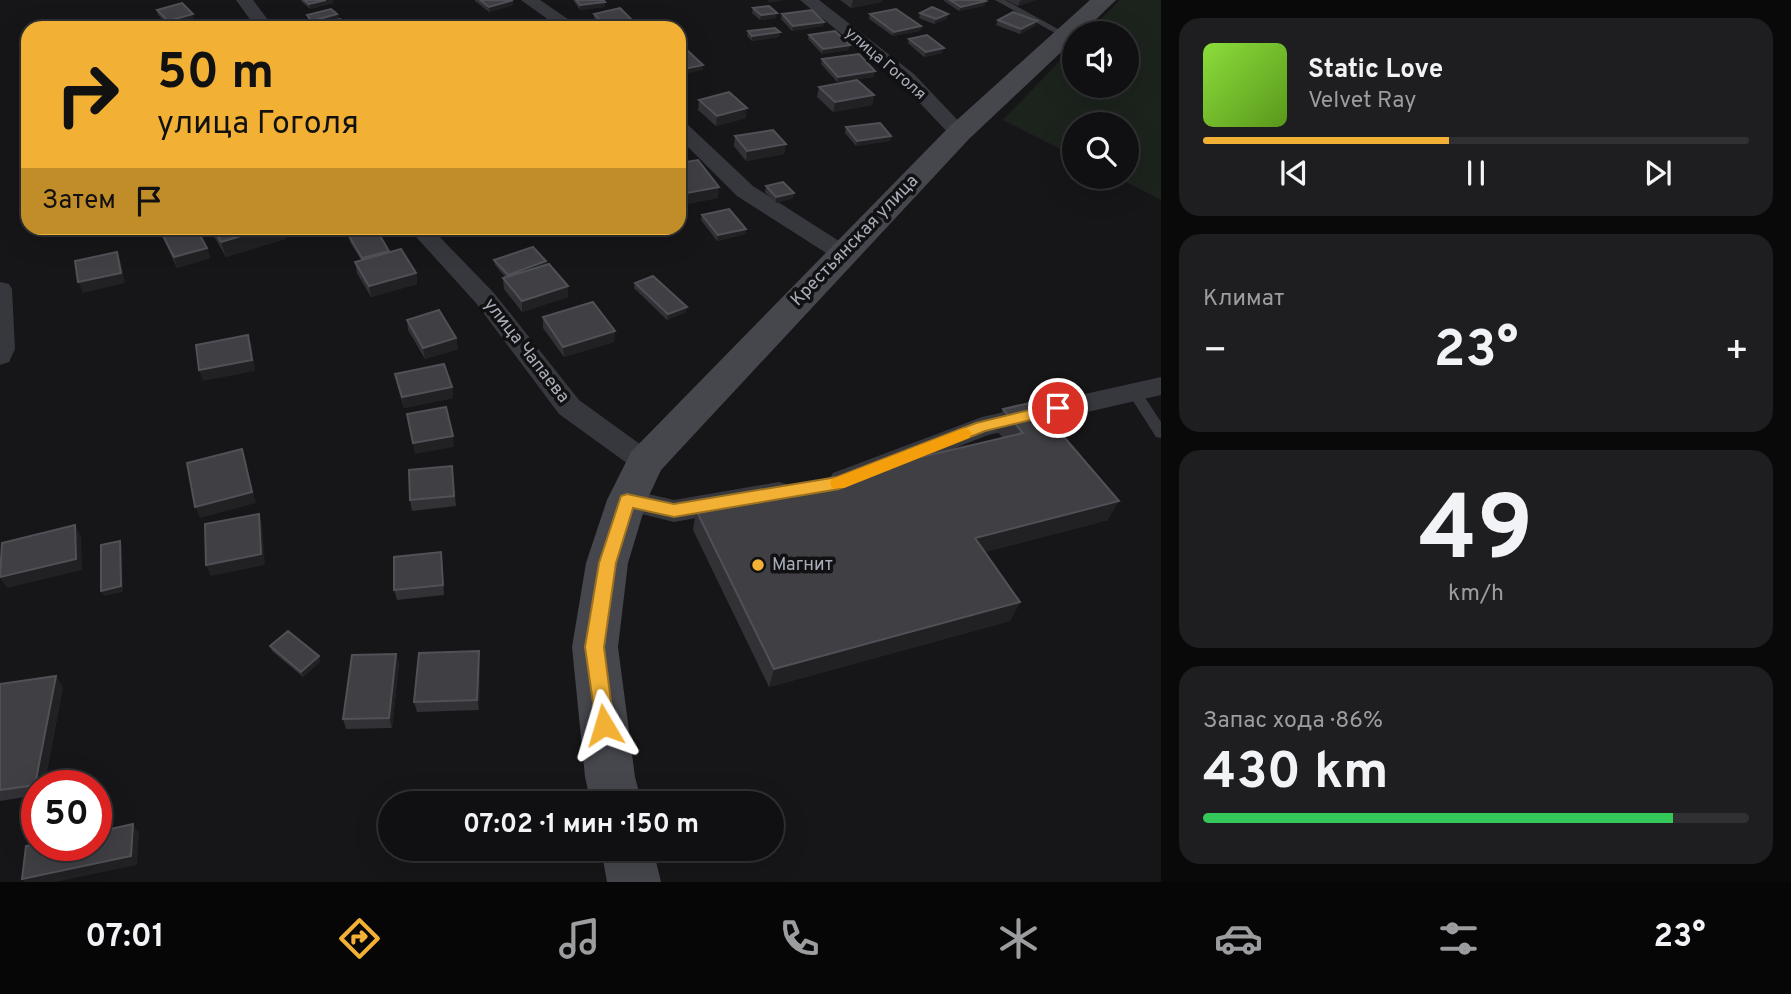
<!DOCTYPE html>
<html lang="ru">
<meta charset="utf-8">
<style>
body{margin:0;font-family:Overpass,sans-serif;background:#1e1e20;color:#f1f3f6;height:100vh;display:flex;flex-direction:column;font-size:26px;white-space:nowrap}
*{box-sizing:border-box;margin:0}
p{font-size:23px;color:#9c9d9f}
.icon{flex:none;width:38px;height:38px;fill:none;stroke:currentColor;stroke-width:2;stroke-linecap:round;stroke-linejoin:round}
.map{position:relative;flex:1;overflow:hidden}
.panel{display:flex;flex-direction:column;gap:18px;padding:18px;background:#09090a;width:630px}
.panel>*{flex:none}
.banner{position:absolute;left:21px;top:21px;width:665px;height:214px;border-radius:21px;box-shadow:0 7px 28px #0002,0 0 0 2px #303032;background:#f2b134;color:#111;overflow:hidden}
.controls{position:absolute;left:1062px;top:21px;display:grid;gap:14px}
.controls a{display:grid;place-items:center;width:77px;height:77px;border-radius:50%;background:#101012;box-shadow:0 7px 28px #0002,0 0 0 2px #303032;font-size:35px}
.speed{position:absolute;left:21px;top:770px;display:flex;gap:14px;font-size:35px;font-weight:700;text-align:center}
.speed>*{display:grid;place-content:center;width:91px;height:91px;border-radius:50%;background:#101012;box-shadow:0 7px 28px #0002,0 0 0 2px #303032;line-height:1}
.speed .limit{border:10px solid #d22;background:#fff;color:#111}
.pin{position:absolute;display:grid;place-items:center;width:60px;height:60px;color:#fff;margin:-30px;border:4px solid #fff;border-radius:50%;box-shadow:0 2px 7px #0007}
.me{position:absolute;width:77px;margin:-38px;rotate:353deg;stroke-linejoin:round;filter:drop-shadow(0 0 5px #0008)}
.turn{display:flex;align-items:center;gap:24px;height:147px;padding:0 21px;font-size:32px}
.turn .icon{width:91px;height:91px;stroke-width:2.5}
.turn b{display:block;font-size:49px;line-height:60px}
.then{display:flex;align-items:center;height:66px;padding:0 21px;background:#0003;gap:14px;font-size:26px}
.big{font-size:52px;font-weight:700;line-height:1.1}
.panel .tile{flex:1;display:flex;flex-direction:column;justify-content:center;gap:10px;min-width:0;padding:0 24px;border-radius:21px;background:#1e1e20}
.panel .dial{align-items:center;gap:0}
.dial b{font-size:91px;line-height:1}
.song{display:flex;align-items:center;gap:21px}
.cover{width:84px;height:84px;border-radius:10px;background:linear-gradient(135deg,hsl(90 70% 55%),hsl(90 70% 35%))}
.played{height:7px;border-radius:4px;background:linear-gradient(90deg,#f2b134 45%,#303032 45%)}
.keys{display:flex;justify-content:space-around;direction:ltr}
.heat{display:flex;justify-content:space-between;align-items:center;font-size:38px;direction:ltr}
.charge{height:10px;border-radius:5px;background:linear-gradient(90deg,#34c759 86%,#303032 0)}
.trip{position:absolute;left:378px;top:791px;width:406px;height:70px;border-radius:35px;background:#101012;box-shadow:0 7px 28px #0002,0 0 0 2px #303032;font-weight:700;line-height:70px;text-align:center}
.menu{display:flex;height:112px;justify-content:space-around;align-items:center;background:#060607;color:#9c9d9f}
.menu .icon{width:49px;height:49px}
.menu .active{color:#f2b134}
.menu b{font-size:32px;color:#f1f3f6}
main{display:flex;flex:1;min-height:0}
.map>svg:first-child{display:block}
.green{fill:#1c231d}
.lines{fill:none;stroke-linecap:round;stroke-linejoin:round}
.lane{fill:#37383d;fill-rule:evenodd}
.street{fill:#37383d;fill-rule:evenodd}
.secondary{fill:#45474d;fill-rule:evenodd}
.wall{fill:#323236}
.shaded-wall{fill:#212124}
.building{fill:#3f3f44;stroke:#4f5156;stroke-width:2}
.route{fill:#f2b134;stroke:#9d7322;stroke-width:2}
.slow{fill:#f59e0b}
.poi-dot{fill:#f2b134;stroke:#111113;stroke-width:2.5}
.labels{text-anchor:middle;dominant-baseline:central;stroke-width:7;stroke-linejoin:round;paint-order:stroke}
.far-street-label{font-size:16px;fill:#a8adb8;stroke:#111113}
.street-label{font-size:18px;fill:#a8adb8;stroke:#111113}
.poi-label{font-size:18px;fill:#a8adb8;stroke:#111113;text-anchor:start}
</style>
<main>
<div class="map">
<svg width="1161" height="882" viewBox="0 0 1161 882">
<rect width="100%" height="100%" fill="#161618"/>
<!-- green -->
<path class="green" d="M1120,0h41v200l-45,-23h11v-53h-53v32l-71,-36 71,-74v40h53v-53h-40z"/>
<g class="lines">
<!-- lane -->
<path class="lane" d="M995,0h10l66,36 -7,2z
M1133,385l5,2 23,35v16l-5,-1 -30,-47z"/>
<!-- street -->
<path class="street" d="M236,0h17l21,28h-18z
M521,0h19l41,28h-21z
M800,0h19l95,74 52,55 3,4 -3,4h-14l-52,-55z
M679,121l7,2 67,63 97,62 4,5 -4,5h-16l-97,-62 -58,-58z
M408,228h23l63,65 85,107 76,55 4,7 -4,7 -10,3 -10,-3 -76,-55 -83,-111z
M0,282l9,2 3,5 3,60 -6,13 -9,3z
M1161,377v18l-173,40 -145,57 -10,-3 -5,-8 5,-8 149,-56z
M779,482l10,3 5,8 -5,8 -115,21 -57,-14 -5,-8 5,-8 10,-3 47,11z"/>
<!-- secondary -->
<path class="secondary" d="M1090,0h26l-34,33h-8v7l-105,99 -308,331 -14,30 -19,63 -10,84 17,130 7,26h-51l-6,-26 -13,-130 14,-84 21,-63 24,-48 318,-325z
M601,849h52l8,33h-54z"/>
</g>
<!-- wall -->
<path class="wall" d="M301,0h32v3l-23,6 -8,-7z
M475,0h38v5l-24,7 -14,-11z
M573,0h30l2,2 -1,5 -24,3z
M840,0h42v2l-31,6z
M944,0h40l2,1 -2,5 -25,5 -15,-10z
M1006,0h30l-18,6z
M753,8l23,10 -16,2 -8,-7z
M157,10l37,9 -24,7 -12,-11z
M920,13l27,6 -13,5 -15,-6z
M337,14l1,5 -25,6 -5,-5 -1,-5z
M594,14l41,13 -32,1 -9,-10z
M782,14l42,8 -1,4 -31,5 -11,-12z
M870,14l51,12 -1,5 -27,5 -24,-17z
M998,20l39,1 -2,5 -15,8 -24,-9z
M748,31l31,6 -27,4 -5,-5z
M809,35l40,15 -27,4 -14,-15z
M909,39l33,14 -18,4 -16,-14z
M822,59l52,18 -37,5 -16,-18z
M819,87l55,8 -2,10 -39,7 -16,-15z
M699,100l47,18 -30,8 -18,-16z
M846,127l45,9 -1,5 -34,5 -11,-13z
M735,136l51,8 -2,10 -38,7 -12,-15z
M679,163l39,35 -32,6 -7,-10z
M766,186l28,7 -1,5 -17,5 -11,-11z
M702,215l44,14 -1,5 -28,7 -16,-21z
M209,228h73l3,11 -59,18z
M161,232l46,16 3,10 -33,10 -12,-26z
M349,236l40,17 27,20 1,11 -46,13 -14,-24 -2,-11 6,-2 -11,-18z
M494,260l53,5 21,21v11l-46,15 -18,-23 -1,-11h3l-11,-13z
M635,283l51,29 -19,8 -33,-32z
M543,317l72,14 -1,11 -50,15 -21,-29z
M407,320l49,18 2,11 -33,10 -17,-29z
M395,374l57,13 1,11 -49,10 -7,-23z
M1003,409l105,111 -123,32 35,50 -10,19 -241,66 -76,-157 3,-20 307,-72 -8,-9z
M452,466l4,40 -44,5 -2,-11z
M442,562l2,33 -47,5 -3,-10z
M270,646l49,10 1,6 -17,15 -31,-26z
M396,654l3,10 -7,64 -46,1 -3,-10z
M480,662l-1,48 -62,2 -3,-10z
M0,684l63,3 -19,99h-7v9l-37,6z"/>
<!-- shaded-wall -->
<path class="shaded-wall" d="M326,0h7v3l-23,6 -1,-5z
M513,0v5l-24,7v-5z
M768,0h17l-17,3z
M853,0h29v2l-31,6z
M1023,0h13l-18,6 2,-5z
M986,1l-2,5 -25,5 2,-4z
M605,2l-1,5 -24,3v-5z
M777,13l-1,5 -16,2 1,-5z
M193,14l1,5 -24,7 -2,-5z
M337,14l1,5 -25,6 -1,-4z
M948,14l-1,5 -13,5 2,-5z
M1037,21l-2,5 -15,8 1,-5z
M824,22l-1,4 -31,5 1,-5z
M635,23v4l-27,1z
M921,26l-1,5 -27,5 1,-4z
M780,32l-1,5 -27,4v-5z
M850,45l-1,5 -27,4 1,-5z
M944,48l-2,5 -18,4 2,-5z
M703,65v5l-24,5v-5z
M875,71l-1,6 -37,5 1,-5z
M874,95l-2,10 -39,7 2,-10z
M747,108l-1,10 -30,8 1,-10z
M891,136l-1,5 -34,5 1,-5z
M786,144l-2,10 -38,7 1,-10z
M719,187l-1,11 -32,6 1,-11z
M794,193l-1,5 -17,5v-6z
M268,228h14l3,11 -59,18 -5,-15z
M746,229l-1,5 -28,7 1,-6z
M207,248l3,10 -33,10 -3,-11z
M389,251l1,5 -27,8 -1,-6z
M117,252l4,10 4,21 -42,10 -5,-11z
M546,261l1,6 -39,13v-5z
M416,273l1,11 -46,13 -2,-11z
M568,286v11l-46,15v-11z
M687,307l-1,5 -19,8 1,-6z
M615,331l-1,11 -50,15 -1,-10z
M248,335l4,11 3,25 -52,10 -4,-11z
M456,338l2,11 -33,10 -2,-11z
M452,387l1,11 -49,10 -2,-11z
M453,436l1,11 -39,7 -2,-11z
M242,449l14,54 -56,15 -5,-11z
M1119,501l-11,19 -142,37 9,-19z
M259,514l3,11 3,40 -54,11 -5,-11z
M75,525l6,11 1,34 -75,18 -7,-10z
M120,541l2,5 1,46 -19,4 -3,-5z
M1020,602l-10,19 -241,66 5,-18z
M479,651l1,11 -1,48 -2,-10z
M396,654l3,10 -7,64 -3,-10z
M319,656l1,6 -17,15 -2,-5z
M56,676l7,11 -19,99h-7v1l-2,-2z
M133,824l6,9 -2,32 -82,17h-30l-3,-3z"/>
<!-- building -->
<path class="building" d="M304,0h22l-17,4z
M480,0h33l-24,7z
M576,0h27l2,2 -25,3z
M950,0h34l2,1 -25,6z
M182,3l11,11 -25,7 -11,-11z
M769,6l8,7 -16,2 -8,-7z
M932,7l16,7 -12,5 -16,-6z
M620,8l15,15 -27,5 -14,-14z
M331,9l6,5 -25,7 -5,-6z
M896,9l25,17 -27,6 -24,-18z
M812,10l12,12 -31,4 -11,-12z
M1013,12l24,9 -16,8 -23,-9z
M340,19l10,9h-44z
M775,28l5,4 -28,4 -4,-5z
M835,31l15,14 -27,4 -14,-14z
M927,35l17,13 -18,4 -17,-13z
M688,51l15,14 -24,5v-16z
M859,54l16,17 -37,6 -16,-18z
M857,80l17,15 -39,7 -16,-15z
M729,92l18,16 -30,8 -18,-16z
M880,123l11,13 -34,5 -11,-14z
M773,130l13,14 -39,7 -12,-15z
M698,160l21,27 -32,6 -8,-10v-20z
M783,182l11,11 -18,4 -10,-11z
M729,209l17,20 -28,6 -16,-20z
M177,228h19l11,20 -33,9 -13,-25z
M213,228h55l-47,14z
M376,229l13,22 -27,7 -13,-22z
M533,247l13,14 -38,14 -14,-15z
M401,249l15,24 -47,13 -14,-24z
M117,252l4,21 -43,9 -3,-21z
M549,264l19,22 -46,15 -19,-23z
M653,276l34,31 -19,7 -33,-31z
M593,302l22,29 -52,16 -20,-30z
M439,310l17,28 -33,10 -16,-28z
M248,335l4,25 -53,10 -3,-25z
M444,364l8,23 -50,10 -7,-23z
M1034,402l85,99 -144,37 45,64 -246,67 -78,-159 327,-77 -20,-24z
M446,407l7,29 -40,7 -6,-29z
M242,449l10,43 -57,15 -8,-44z
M452,466l2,30 -44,4 -1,-30z
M259,514l2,40 -55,11 -1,-41z
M75,525l1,34 -76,18 2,-34z
M120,541l1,45 -20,5v-46z
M441,552l2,33 -49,5v-33z
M288,631l31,25 -18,16 -31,-26z
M479,651l-2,49 -63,2 5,-49z
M396,654l-7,64 -46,1 9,-64z
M56,676l-21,109 -35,5v-106z
M133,824l-2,32 -109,23 4,-33 11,-2v1h59v-13z"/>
<!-- route -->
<path class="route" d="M1058,403l5,2 2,3 -2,4 -78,19 -146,58 -165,28 -41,-9 -17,55 -12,84 10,78 -3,6 -7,3 -7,-3 -12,-84 14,-84 22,-67 6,-2 47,10 163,-27 139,-54z"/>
<!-- slow -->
<path class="slow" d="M964,428l5,2 3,4 -3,4 -125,50h-12l-2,-5 2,-4z"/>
<!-- markers -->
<circle class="poi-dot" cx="758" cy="565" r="7"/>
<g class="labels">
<!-- far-street labels -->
<g class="far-street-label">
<text transform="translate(885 64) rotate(41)">улица Гоголя</text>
</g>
<!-- street labels -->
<g class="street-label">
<text transform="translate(855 241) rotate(-46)">Крестьянская улица</text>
<text transform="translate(526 351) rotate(52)">улица Чапаева</text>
</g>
<!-- poi labels -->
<g class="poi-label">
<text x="772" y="565">Магнит</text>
</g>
</g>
</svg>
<div class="controls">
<a><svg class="icon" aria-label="sound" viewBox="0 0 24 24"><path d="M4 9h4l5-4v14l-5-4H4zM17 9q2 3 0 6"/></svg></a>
<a><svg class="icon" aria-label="search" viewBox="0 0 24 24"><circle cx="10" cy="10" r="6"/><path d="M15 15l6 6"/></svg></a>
</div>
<div class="speed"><div class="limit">50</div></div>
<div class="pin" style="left:1058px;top:408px;background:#d93025"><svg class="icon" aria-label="arrive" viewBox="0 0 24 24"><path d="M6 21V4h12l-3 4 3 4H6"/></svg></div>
<svg class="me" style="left:604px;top:725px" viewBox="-20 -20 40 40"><path d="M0-17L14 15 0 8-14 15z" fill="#f2b134" stroke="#fff" stroke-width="4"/></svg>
<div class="trip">07:02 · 1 мин · 150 m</div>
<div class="banner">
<div class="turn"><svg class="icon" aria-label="right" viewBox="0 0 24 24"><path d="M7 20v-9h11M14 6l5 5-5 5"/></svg><div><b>50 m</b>улица Гоголя</div></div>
<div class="then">Затем<svg class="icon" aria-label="arrive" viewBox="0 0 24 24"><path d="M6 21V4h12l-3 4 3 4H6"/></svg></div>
</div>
</div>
<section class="panel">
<div class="tile">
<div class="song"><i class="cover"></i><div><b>Static Love</b><p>Velvet Ray</p></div></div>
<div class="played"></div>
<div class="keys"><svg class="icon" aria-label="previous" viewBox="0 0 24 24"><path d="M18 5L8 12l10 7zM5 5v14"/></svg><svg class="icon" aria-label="pause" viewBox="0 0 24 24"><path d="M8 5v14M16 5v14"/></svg><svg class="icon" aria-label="next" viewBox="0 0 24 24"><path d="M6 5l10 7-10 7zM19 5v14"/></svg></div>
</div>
<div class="tile"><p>Климат</p>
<div class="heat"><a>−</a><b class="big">23°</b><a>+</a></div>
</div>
<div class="tile dial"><b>49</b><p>km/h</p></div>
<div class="tile"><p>Запас хода · 86%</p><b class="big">430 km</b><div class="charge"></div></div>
</section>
</main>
<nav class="menu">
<b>07:01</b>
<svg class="icon active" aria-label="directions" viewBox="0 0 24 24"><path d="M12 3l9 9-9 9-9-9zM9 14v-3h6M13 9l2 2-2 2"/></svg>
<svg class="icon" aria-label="music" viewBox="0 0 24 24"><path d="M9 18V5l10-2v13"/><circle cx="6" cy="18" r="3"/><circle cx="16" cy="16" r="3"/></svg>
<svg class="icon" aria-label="phone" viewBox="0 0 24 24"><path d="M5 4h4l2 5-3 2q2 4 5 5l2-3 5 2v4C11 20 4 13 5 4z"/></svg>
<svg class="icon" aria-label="climate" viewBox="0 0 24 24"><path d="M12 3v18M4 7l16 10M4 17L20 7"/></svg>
<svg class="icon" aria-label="car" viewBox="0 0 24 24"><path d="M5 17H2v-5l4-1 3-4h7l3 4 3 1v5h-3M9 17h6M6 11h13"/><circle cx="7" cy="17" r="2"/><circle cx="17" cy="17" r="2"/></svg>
<svg class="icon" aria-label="filters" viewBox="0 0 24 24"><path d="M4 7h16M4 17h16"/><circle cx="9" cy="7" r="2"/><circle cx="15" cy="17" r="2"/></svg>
<b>23°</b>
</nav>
